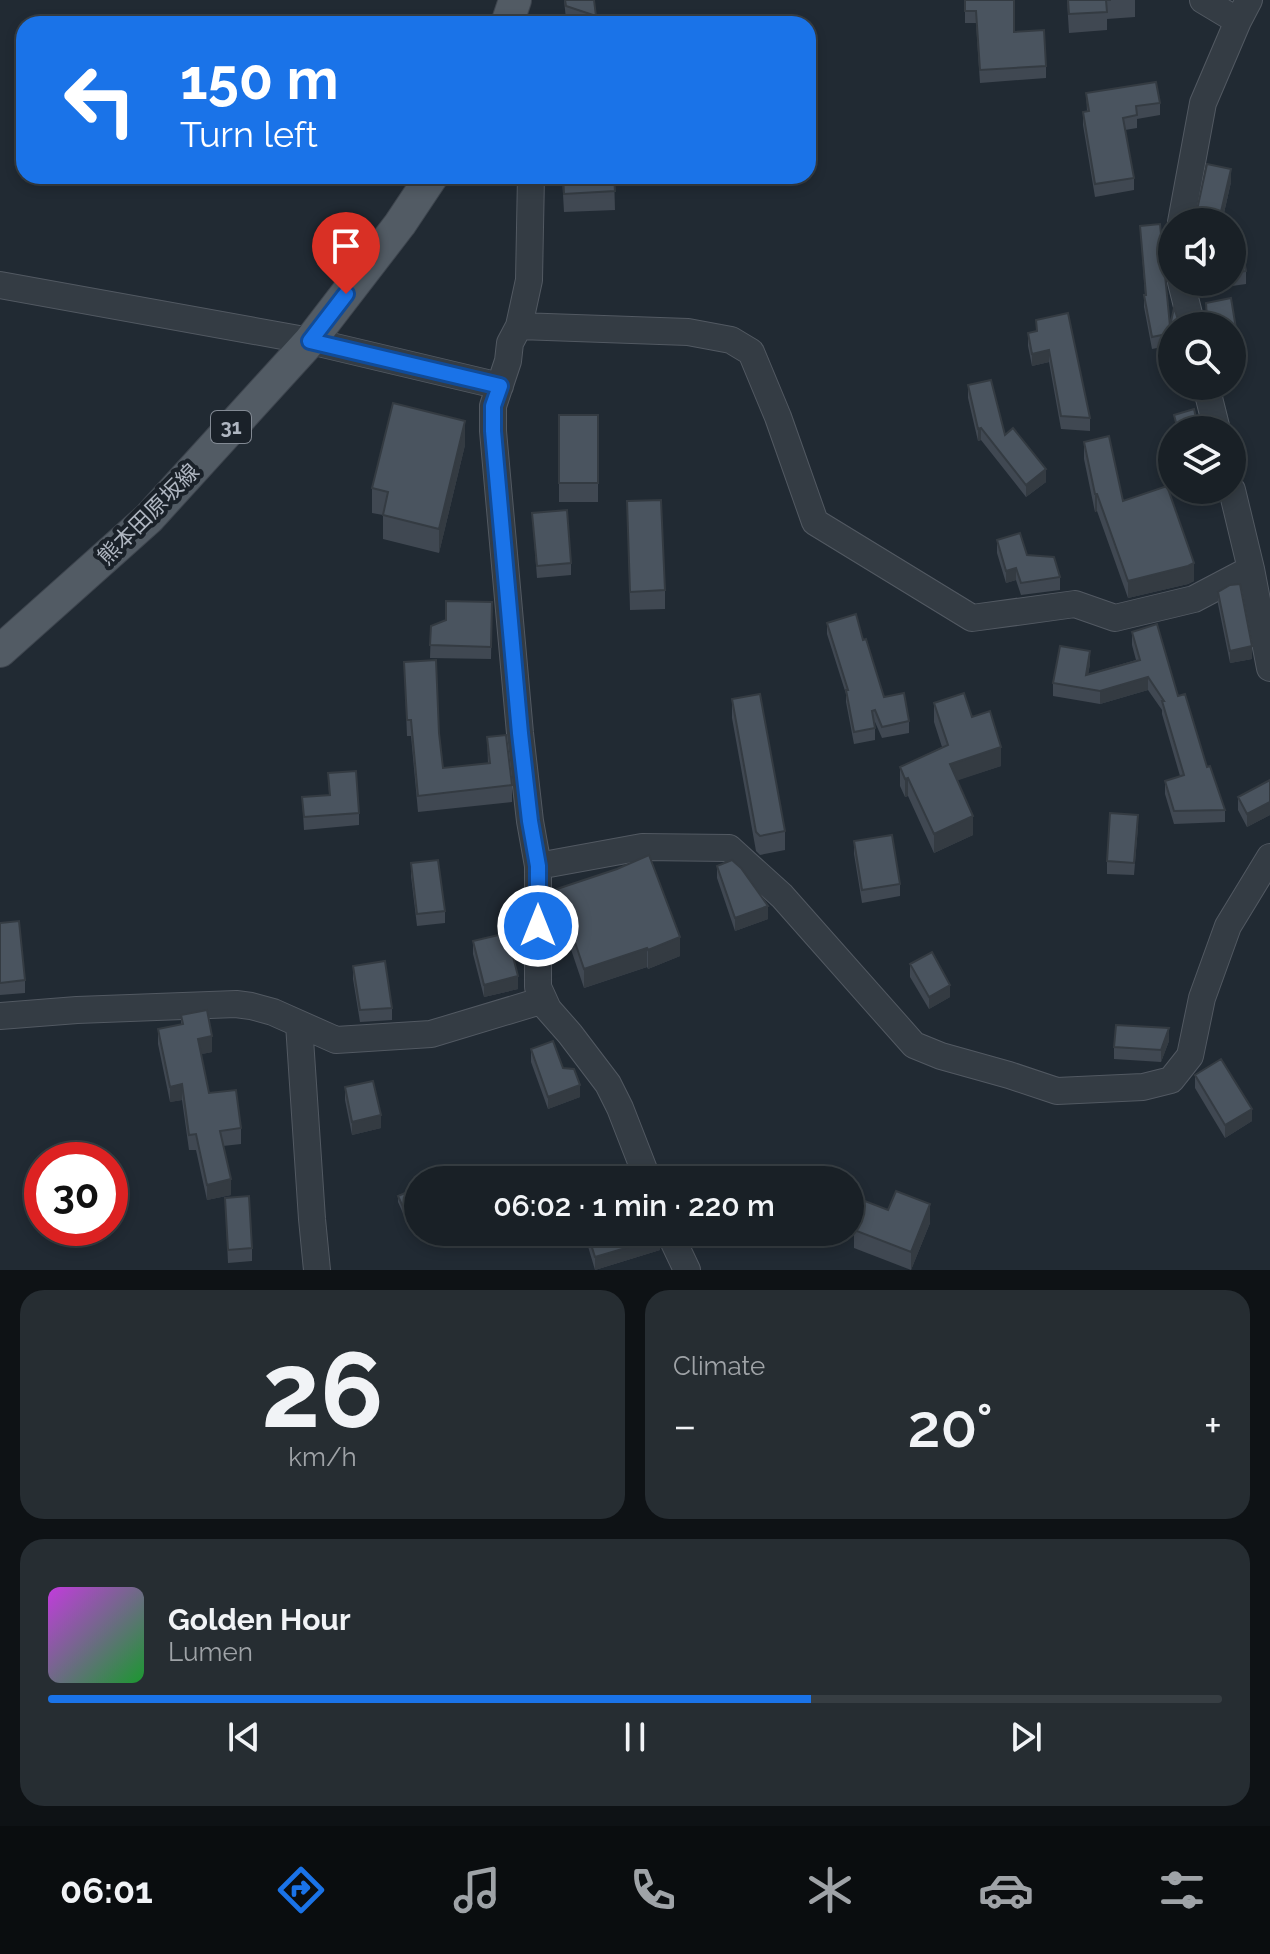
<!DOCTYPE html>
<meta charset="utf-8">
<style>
body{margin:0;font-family:Raleway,"Noto Sans JP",sans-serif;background:#262d32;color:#f1f3f6;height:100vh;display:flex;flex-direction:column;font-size:30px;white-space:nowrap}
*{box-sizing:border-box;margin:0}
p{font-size:26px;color:#9fa3a7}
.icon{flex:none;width:44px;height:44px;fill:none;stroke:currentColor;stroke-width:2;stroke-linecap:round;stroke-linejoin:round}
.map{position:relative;height:1270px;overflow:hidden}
.side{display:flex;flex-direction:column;gap:20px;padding:20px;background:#0e1215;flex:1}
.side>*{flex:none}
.hud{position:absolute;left:16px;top:16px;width:800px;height:168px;border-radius:24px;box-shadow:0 4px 12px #0003,0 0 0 2px #373e43;background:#1a73e8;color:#fff;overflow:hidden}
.tools{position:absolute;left:1158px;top:208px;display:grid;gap:16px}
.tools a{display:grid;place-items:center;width:88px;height:88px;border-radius:50%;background:#192026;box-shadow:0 4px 12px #0003,0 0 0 2px #373e43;font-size:40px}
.speed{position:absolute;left:24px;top:1142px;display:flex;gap:16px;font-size:40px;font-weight:700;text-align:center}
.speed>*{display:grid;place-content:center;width:104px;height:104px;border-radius:50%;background:#192026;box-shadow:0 4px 12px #0003,0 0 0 2px #373e43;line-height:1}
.speed .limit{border:12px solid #d22;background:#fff;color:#111}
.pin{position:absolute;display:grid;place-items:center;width:68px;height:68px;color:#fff;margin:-82px -34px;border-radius:50% 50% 50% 0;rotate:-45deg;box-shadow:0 0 8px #0007}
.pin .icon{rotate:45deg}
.me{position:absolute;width:88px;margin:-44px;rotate:0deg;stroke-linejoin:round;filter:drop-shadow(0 0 6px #0008)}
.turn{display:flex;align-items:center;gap:28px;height:168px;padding:0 32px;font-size:36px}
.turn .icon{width:104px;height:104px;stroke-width:2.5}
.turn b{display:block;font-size:56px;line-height:68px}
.big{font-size:60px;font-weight:600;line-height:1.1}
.side .card{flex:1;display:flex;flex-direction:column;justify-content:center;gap:12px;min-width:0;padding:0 28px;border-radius:24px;background:#262d32}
.side .dial{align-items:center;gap:0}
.dial b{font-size:104px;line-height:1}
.song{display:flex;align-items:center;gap:24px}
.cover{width:96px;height:96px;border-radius:12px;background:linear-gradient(135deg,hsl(290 70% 55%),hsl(130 70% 35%))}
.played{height:8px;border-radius:4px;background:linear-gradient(90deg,#1a73e8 65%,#373e43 65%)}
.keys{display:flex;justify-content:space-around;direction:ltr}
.heat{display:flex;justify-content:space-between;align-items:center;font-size:44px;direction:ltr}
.side .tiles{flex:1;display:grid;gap:20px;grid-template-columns:1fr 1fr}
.card:last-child{grid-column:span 2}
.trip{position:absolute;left:404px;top:1166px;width:460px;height:80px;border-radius:40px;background:#192026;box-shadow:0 4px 12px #0003,0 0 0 2px #373e43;font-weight:600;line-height:80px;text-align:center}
.tab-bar{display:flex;height:128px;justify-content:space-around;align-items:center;background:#0a0d0f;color:#9fa3a7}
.tab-bar .icon{width:56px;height:56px}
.tab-bar .on{color:#1a73e8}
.tab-bar b{font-size:36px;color:#f1f3f6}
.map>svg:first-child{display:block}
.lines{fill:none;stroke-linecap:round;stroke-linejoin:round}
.minor-casing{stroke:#525962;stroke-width:28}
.major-casing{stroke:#3e454e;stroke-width:34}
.minor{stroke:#343c44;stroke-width:26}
.major{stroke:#525b64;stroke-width:32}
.wall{fill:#404852}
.shaded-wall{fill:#343b42}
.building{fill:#4a545f;stroke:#343b42;stroke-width:2}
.route-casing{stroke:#114b97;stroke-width:20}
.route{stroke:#1a73e8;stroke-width:14}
.labels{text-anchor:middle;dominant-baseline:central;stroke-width:8;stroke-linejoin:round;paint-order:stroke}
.shield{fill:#1a2129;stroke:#828993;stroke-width:2}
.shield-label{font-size:20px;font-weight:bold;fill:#afb6c1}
.street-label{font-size:22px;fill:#afb6c1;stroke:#1a2129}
</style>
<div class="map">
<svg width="1270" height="1270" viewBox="0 0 1270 1270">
<rect width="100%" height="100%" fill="#212a33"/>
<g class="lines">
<!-- minor casing -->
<g class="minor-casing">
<path id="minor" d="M1203,0l35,21
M531,176l-2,104 -10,46 -9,17 -2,18 -15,45v25l27,302 10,88 8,45v121l10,22 22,25 38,50 12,24 28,72
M1181,222l22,-119 35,-82 11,-21
M1181,282l11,44
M0,285l310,56 190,45
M519,326l169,6 43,8 20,12 27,65 37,105 157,96 103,-14 40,14 79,-19 57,-30
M1206,386l11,44
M1232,490l19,79 19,99
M538,866l104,-19 87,1 53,48 132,149 27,11 68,19 48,16 86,-4 28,-7 19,-24 12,-58 26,-72 42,-69
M0,1016l77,-6 159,-6 15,2 22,6 63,28 95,-6 113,-34
M299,1024l13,195 5,51
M669,1232l18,38"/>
</g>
<!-- major casing -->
<g class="major-casing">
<path id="major" d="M507,24l8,-24
M0,651l149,-133 161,-177 90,-117 32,-48"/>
</g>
<!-- minor -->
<use href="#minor" class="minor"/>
<!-- major -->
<use href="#major" class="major"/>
</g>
<!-- wall -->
<path class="wall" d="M564,0h30l2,24h-15l-15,-5z
M965,0l49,32 32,34v12l-66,5 -4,-60h-11z
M1067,0h68v17l-28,2v11l-38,3z
M1086,93l74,10v12l-23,4v9l-12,2 9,48v12l-39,7 -12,-72v-13l4,-1z
M562,176h52l1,34 -51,2z
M1231,182l-9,40h-25v-12z
M1140,226l30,100h2v19l-20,4 -8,-42v-12h1z
M1232,238l14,33v13l-35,5 -1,-7h22z
M1231,298l11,67v12l-10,1v-52h-29l3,-5v-18z
M1036,320l54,98v13l-29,-2 -12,-67 -17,4 -4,-20v-13l8,-2z
M968,385l37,50 41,47 -20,15 -45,-57 -3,1 -10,-43z
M559,415h39v87h-39z
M1084,442l39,59 71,80 -6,3 -60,14 -31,-87 -2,1 -11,-53z
M465,445l-26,108 -56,-14v-24l-11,-2v-25z
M627,501l38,89v19l-35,1z
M532,513l39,50v12l-34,3z
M997,540l30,15 33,22v13l-39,5 -5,-15 -10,3 -9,-30z
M1218,592l34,67 -22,4 -12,-59z
M492,602l-1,57 -61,-1 1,-32z
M827,623l36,17 21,57 25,24v12l-27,5 -7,-16v18l-21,4 -8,-42v-8l-19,-60z
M1132,632l46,64 47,114v12l-51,2 -9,-30v-13l15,-5 -18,-62v-4l-14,-20 -48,14 -47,-8v-13l37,-19 -2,10 48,-14 -4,-15z
M404,662l39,106 45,-4 -1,-27 25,48v17l-94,10 -7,-76h-4z
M732,699l53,132v19l-25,5 -4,-4 -24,-133z
M934,703l38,14 29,49 -44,14 16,55 -39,18 -26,-57 -3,1 -5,-11v-19l42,-20 -8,-25z
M328,773l31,40v12l-55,5 -2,-33 27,-2z
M1270,780v35l-23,12 -9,-17v-13z
M1138,827l-4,48 -27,-1v-13z
M854,841l46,43v12l-38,7 -8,-49z
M411,863l34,48v12l-28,3 -6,-50z
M717,866l51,53 -33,12 -18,-53z
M557,889l123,67 -32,13 -1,-2 -63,21 -27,-80z
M0,923l25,57v13l-25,2z
M473,941l45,48 -34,8 -11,-43z
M910,964l40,33 -21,12 -19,-32z
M353,966l39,42v12l-32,2 -7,-43z
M181,1015l31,37 -11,2 8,39 32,35v16l-18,2 8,49 -24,5 -11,-50h-7l-7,-50 -12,2 -12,-58v-15l23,-5z
M1169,1041l-8,21 -47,-3v-12z
M531,1049l32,19 17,29 -32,12 -17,-47z
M1195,1075l57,46 -27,17 -30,-50z
M345,1087l36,41 -29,7 -7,-35z
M418,1189v34l-9,4 -11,-25v-6z
M225,1198l27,50v13l-24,2z
M888,1210l42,13 -19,47 -57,-22v-18z
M587,1232l73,18 -65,20 -8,-27z"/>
<!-- shaded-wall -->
<path class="shaded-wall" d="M1231,169v13l-9,40h-2v-6z
M1049,350v12l-17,4v-12z
M465,421v24l-26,108v-24z
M981,428v12l-3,1v-12z
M1046,469v13l-20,15v-12z
M1095,494h2v17l-2,1z
M1194,563v18l-6,3 -60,14v-17z
M1016,568v12l-10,3v-12z
M1252,646v13l-22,4v-12z
M1090,651v13l-4,23v-12z
M1148,677v13l-48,14v-13z
M1001,747v19l-51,17v-19z
M908,778v18l-3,1v-18z
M1270,802v13l-23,12v-13z
M973,816v19l-39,18v-19z
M768,906v13l-33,12v-13z
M680,937v19l-32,13v-19z
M647,948v19l-63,21v-19z
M518,976v13l-34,8v-12z
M950,985v12l-21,12v-12z
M1169,1028v13l-8,21v-12z
M212,1036v16l-14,3v-16z
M182,1084v16l-12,2v-15z
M580,1085v12l-32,12v-12z
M1252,1109v12l-27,17v-13z
M381,1115v13l-29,7v-13z
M231,1179v16l-24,5v-15z
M930,1204v19l-19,47v-18z
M418,1217v6l-9,4v-7z
M660,1238v12l-65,20v-13z"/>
<!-- building -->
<path class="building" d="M565,0h29l2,16 -30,-10z
M965,0h49v32l30,-2 2,36 -66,4 -4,-59h-11z
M1068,0h43h-5l1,12 -38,2z
M1156,82l4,21 -24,3 1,9 -14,3 11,60 -39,6 -12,-72 6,-1 -3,-18z
M1207,164l24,5 -11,47 -23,-6z
M563,176h51l1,15 -51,3z
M1160,224l10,102 4,-18 6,17 2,1h-10v7l-20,4 -8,-42h2l-6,-69z
M1240,237l6,34 -14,2v-35z
M1231,298l11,67 -10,1v-40h-29l4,-7 -1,-16z
M1068,313l22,105 -29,-2 -12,-66 -17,4 -4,-21 9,-2 -1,-11z
M991,380l14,55 8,-7 33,41 -20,16 -45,-57 -3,1 -10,-44z
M393,403l72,18 -26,108 -56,-14 5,-23 -16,-4z
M1194,409l5,21h-21l-4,-15z
M559,415h39v68h-39z
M1109,436l14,65 44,-15 27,77 -6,3 -60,15 -31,-87h-2l-11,-52z
M661,500l4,90 -35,2 -3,-91z
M567,510l4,53 -34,3 -5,-53z
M1020,533l7,22 27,2 6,20 -39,6 -5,-15 -10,3 -9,-31z
M1240,584l12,62 -22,5 -12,-59 12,-7z
M446,601l46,1 -1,45 -61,-2 1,-19 15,-6z
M856,614l7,26 3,-1 18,58 20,-4 5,28 -27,6 -7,-17 -3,1 3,17 -21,4 -8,-42h2l-21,-67z
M1157,624l21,72 7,-2 22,73 3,-1 15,44 -51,1 -9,-30 19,-6 -22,-74h2l-16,-24 -48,14 -47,-8 7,-37 30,5 -4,24 54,-15 -8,-28z
M436,660l3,73 4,35 47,-5 -3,-26 19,-2 6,50 -94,11 -7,-76h-4l-3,-58z
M964,693l8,24 18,-6 11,36 -51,17 23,52 -39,18 -26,-56 -3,1 -5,-12 48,-22 -14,-42z
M760,694l25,137 -25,5 -4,-4 -24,-133z
M356,771l3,42 -55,4 -2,-20 28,-2 -2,-22z
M1270,780v22l-23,12 -9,-17z
M1110,813l28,2 -4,48 -27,-2z
M892,835l8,49 -38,6 -8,-49z
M649,855l31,82 -32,13 -1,-2 -63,21 -27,-80 60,-20z
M438,860l7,51 -28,3 -6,-51z
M732,860l9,8 27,38 -33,12 -18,-52z
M19,921l6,59 -25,3v-60z
M507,933l11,43 -34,9 -11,-44z
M932,952l18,33 -21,12 -19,-33z
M385,961l7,47 -32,2 -7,-44z
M207,1010l5,26 -14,3 11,54 27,-3 5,38 -21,3 11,48 -24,6 -11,-51 -7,1 -7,-51 -12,3 -12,-58 25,-5 -2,-9z
M1116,1025l53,3 -8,22 -47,-3z
M553,1041l10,27 11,1 6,16 -32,12 -17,-48z
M1221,1059l31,50 -27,16 -30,-50z
M373,1081l8,34 -29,7 -7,-35z
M417,1188l1,29 -9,3 -11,-24z
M896,1191l34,13 -19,48 -57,-22 11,-29 23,9z
M249,1196l3,52 -24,2 -3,-52z
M587,1232h70l3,6 -65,19z"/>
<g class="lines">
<!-- route casing -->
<g class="route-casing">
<path id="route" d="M346,294l-36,47 190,45 -7,20v25l27,302 10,88 8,45v60"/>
</g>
<!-- route -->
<use href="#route" class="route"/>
</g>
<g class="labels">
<!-- shield labels -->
<rect class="shield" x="211" y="411" width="40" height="32" rx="6"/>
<g class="shield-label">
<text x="231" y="427">31</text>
</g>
<!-- street labels -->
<g class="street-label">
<text transform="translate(148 514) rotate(-45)">熊本田原坂線</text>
</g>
</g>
</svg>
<div class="tools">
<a><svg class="icon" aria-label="sound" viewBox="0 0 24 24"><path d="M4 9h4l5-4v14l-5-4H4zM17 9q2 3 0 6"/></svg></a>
<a><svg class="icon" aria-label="search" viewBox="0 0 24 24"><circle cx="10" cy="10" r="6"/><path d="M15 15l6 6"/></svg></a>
<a><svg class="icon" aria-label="layers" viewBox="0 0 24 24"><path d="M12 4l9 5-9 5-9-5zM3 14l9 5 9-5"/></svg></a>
</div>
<div class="speed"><div class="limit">30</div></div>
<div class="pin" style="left:346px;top:294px;background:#d93025"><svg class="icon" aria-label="arrive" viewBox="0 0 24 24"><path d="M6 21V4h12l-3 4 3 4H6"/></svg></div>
<svg class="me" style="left:538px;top:926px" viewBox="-20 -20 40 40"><circle r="17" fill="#1a73e8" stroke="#fff" stroke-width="3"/><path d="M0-11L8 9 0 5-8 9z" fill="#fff"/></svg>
<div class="trip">06:02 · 1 min · 220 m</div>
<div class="hud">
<div class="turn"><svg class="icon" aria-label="left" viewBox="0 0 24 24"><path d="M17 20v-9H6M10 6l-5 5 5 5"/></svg><div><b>150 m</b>Turn left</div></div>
</div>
</div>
<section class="side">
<div class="tiles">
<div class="card dial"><b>26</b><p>km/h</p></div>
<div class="card"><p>Climate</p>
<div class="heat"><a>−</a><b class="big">20°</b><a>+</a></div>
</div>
<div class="card">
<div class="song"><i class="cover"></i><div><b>Golden Hour</b><p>Lumen</p></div></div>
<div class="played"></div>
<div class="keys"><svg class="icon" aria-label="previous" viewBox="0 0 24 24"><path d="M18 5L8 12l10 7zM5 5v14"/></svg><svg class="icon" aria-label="pause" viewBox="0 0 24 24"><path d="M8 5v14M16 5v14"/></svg><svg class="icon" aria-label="next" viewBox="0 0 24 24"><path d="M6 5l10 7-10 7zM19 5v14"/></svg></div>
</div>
</div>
</section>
<nav class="tab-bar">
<b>06:01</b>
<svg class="icon on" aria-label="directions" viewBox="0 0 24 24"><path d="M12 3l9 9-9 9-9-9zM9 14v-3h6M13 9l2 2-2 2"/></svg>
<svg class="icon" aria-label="music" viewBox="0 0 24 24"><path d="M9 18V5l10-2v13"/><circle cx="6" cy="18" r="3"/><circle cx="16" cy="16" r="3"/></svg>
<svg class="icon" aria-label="phone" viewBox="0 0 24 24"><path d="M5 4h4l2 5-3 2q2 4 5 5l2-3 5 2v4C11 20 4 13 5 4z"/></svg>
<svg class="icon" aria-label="climate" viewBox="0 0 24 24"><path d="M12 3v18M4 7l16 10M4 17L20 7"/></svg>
<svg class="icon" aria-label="car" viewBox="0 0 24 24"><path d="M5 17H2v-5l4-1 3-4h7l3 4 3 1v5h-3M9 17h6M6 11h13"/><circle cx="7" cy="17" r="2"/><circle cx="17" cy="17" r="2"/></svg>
<svg class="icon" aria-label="filters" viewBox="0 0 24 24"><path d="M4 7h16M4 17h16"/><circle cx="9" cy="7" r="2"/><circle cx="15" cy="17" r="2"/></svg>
</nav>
